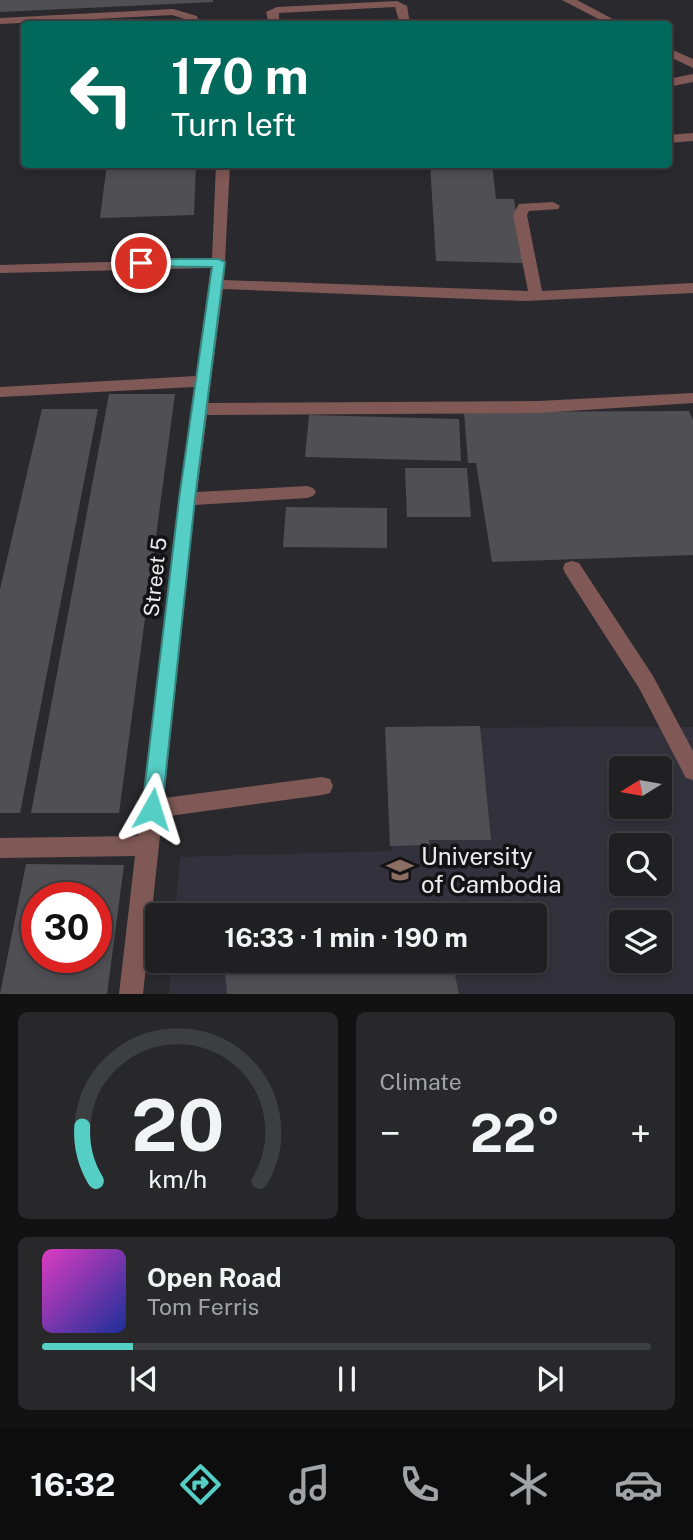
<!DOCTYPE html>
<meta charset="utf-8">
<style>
body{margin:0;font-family:"Public Sans",sans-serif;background:#28282a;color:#f1f3f6;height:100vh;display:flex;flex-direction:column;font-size:26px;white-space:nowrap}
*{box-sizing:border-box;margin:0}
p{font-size:23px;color:#a2a3a5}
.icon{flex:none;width:38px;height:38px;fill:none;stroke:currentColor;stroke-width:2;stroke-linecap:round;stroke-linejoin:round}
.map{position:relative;height:994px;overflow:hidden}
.panel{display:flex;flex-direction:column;gap:18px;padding:18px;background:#121213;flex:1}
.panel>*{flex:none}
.banner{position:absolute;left:21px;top:21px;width:651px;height:147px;border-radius:7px;box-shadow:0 4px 10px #0003,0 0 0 2px #3d3e40;background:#00695c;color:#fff;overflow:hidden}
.needle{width:46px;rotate:259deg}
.fabs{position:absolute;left:609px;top:756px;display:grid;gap:14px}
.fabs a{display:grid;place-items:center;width:63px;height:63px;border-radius:7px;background:#202022;box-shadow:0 4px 10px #0003,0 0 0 2px #3d3e40;font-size:35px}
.speed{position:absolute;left:21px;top:882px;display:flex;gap:14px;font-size:35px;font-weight:700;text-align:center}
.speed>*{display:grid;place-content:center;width:91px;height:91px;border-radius:50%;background:#202022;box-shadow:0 4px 10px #0003,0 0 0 2px #3d3e40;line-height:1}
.speed .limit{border:10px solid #d22;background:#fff;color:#111}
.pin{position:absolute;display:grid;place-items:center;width:60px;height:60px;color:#fff;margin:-30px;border:4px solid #fff;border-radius:50%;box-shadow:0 2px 7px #0007}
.me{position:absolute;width:77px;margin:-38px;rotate:6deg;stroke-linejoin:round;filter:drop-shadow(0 0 5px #0008)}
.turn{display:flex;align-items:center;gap:24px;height:147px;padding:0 35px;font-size:32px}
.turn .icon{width:91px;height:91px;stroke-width:2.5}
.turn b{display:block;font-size:49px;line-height:60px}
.big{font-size:52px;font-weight:700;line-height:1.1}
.panel .widget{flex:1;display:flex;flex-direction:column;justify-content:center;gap:10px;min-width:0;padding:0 24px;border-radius:10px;background:#28282a}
.panel .dial{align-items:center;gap:0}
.dial svg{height:182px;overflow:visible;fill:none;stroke:#3d3e40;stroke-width:7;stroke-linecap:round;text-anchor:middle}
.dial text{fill:#f1f3f6;stroke:none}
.song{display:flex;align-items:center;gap:21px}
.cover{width:84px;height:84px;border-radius:10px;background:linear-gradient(135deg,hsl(310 70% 55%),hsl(230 70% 35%))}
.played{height:7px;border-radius:4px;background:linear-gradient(90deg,#55cec6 15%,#3d3e40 15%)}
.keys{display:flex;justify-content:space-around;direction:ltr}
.heat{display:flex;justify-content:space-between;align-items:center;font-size:38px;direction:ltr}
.panel .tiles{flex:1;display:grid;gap:18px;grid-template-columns:1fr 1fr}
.widget:last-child{grid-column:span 2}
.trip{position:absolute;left:145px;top:903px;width:402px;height:70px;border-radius:7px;background:#202022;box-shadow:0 4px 10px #0003,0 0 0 2px #3d3e40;font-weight:700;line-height:70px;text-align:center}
.menu{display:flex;height:112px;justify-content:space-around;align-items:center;background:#0d0d0e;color:#a2a3a5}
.menu .icon{width:49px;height:49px}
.menu .on{color:#55cec6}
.menu b{font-size:32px;color:#f1f3f6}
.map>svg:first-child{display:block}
.built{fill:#33323c;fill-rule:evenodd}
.building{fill:#4f4f54;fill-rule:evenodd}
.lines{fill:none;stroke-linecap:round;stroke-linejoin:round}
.minor{fill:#805956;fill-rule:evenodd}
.route{fill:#55cec6;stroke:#378681;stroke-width:2}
.labels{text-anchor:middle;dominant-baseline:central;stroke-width:7;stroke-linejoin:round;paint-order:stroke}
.street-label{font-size:21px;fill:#ecebee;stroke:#131315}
.near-poi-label{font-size:24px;fill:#ecebee;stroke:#131315;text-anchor:start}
</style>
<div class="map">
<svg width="693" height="994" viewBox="0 0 693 994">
<rect width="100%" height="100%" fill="#2a2a2e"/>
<!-- built -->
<path class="built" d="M693,727v267h-524l3,-33h364v-46h-361l5,-58 212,-6 -5,-123zM621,768h39v39h-39zM621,845h39v39h-39zM621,922h39v39h-39z"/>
<!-- building -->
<path class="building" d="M0,0h213v2l-213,10z
M107,164h89l-2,51 -94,3z
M430,164h62l4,35h18l9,64 -87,-2z
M109,394h66l-56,419h-88z
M42,409h56l-78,404h-20v-224z
M689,411l4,9v135l-201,7 -16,-99h-8l-4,-51z
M309,415l150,4 2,42 -156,-4z
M405,468h62l4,49h-64z
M286,507l101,1v40l-104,-1z
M480,726l11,114h-62v5l-39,1 -5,-119z
M26,864l98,1 -17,129h-107zM37,898h59v59h-59z
M224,961h228l7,33h-232z"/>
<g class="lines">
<!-- minor -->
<path class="minor" d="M562,0h15l45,24h-14z
M397,1l10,5 3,18h-10l-5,-17 -116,6v11h-10l-3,-12 11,-5z
M173,9l24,7 3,8h-11l-1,-4 -16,-5 -172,9v-6z
M668,48l25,11v9l-25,-12z
M693,74v8l-25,5v-8z
M693,133v8l-25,2v-8z
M216,164h14l-6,116 304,11 -15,-76 6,-11 34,-2 7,4 -2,3 -29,2 -2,4 15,76 151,-8v10l-169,8 -301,-12 -15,114 330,-2 155,-8v10l-155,10 -331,2 -10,77 110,-6 6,2 3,4 -3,4 -6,2 -112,7 -31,293 158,-21 8,2 3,7 -3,7 -8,2 -160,22 -19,177h-24l16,-138 -135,2v-20l138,-2 56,-449 -194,10v-10l196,-11 15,-108 -211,5v-8l212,-6z
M572,561l7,2 74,113 40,75v29l-7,-2 -47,-90 -74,-115 -2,-5 2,-5z"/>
</g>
<!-- route -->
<path class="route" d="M141,259h78l6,3 -30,237 -33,310 -3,7 -7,2 -7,-2 -3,-7 37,-310 33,-232 -75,-1 -2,-3z"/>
<!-- icons -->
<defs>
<g id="university-bare" transform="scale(2.1)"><path d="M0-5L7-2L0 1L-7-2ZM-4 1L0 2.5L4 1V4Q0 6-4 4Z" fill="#8d6e63" stroke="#131315" stroke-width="2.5" paint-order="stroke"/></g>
</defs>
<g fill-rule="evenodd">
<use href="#university-bare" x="400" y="870"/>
</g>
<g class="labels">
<!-- street labels -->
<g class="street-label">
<text transform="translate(155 577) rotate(-84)">Street 5</text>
</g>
<!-- near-poi labels -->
<g class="near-poi-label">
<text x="421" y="856">University<tspan x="421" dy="28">of Cambodia</tspan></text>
</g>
</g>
</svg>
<div class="fabs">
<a><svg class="needle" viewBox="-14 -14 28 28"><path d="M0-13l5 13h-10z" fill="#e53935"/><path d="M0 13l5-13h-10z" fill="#a2a3a5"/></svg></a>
<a><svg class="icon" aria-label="search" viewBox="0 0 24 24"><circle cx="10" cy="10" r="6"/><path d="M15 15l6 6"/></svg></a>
<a><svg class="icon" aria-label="layers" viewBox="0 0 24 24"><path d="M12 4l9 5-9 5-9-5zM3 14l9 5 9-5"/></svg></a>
</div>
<div class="speed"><div class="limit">30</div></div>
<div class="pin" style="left:141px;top:263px;background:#d93025"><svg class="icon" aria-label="arrive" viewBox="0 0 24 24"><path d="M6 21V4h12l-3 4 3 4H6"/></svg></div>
<svg class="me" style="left:152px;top:809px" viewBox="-20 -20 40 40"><path d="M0-17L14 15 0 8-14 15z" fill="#55cec6" stroke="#fff" stroke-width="4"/></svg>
<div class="trip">16:33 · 1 min · 190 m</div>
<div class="banner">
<div class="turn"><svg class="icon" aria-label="left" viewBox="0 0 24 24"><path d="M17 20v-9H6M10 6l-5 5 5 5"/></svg><div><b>170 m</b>Turn left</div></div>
</div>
</div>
<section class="panel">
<div class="tiles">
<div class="widget dial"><svg viewBox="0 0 100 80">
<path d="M14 69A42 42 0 1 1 86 69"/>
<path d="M14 69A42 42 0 0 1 8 45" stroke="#55cec6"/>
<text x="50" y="56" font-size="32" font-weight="700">20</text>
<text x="50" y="72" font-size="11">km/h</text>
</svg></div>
<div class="widget"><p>Climate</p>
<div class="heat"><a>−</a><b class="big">22°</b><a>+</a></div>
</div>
<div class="widget">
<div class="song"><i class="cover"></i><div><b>Open Road</b><p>Tom Ferris</p></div></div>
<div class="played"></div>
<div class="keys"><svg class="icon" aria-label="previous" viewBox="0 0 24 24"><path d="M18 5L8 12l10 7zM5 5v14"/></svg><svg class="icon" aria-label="pause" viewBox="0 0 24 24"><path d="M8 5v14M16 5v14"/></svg><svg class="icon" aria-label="next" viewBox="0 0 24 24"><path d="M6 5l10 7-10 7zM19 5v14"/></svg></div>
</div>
</div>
</section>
<nav class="menu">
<b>16:32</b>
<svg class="icon on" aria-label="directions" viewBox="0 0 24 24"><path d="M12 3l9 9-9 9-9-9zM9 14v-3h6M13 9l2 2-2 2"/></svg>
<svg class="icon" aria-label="music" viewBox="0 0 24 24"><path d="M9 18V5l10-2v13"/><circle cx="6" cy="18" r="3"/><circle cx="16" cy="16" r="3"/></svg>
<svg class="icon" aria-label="phone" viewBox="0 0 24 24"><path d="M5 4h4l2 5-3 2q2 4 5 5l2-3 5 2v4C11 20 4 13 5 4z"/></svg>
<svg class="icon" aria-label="climate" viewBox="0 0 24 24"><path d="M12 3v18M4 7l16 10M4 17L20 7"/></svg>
<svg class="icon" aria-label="car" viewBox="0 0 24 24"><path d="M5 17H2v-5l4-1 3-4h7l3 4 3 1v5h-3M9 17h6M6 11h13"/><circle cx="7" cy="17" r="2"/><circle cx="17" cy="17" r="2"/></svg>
</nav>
